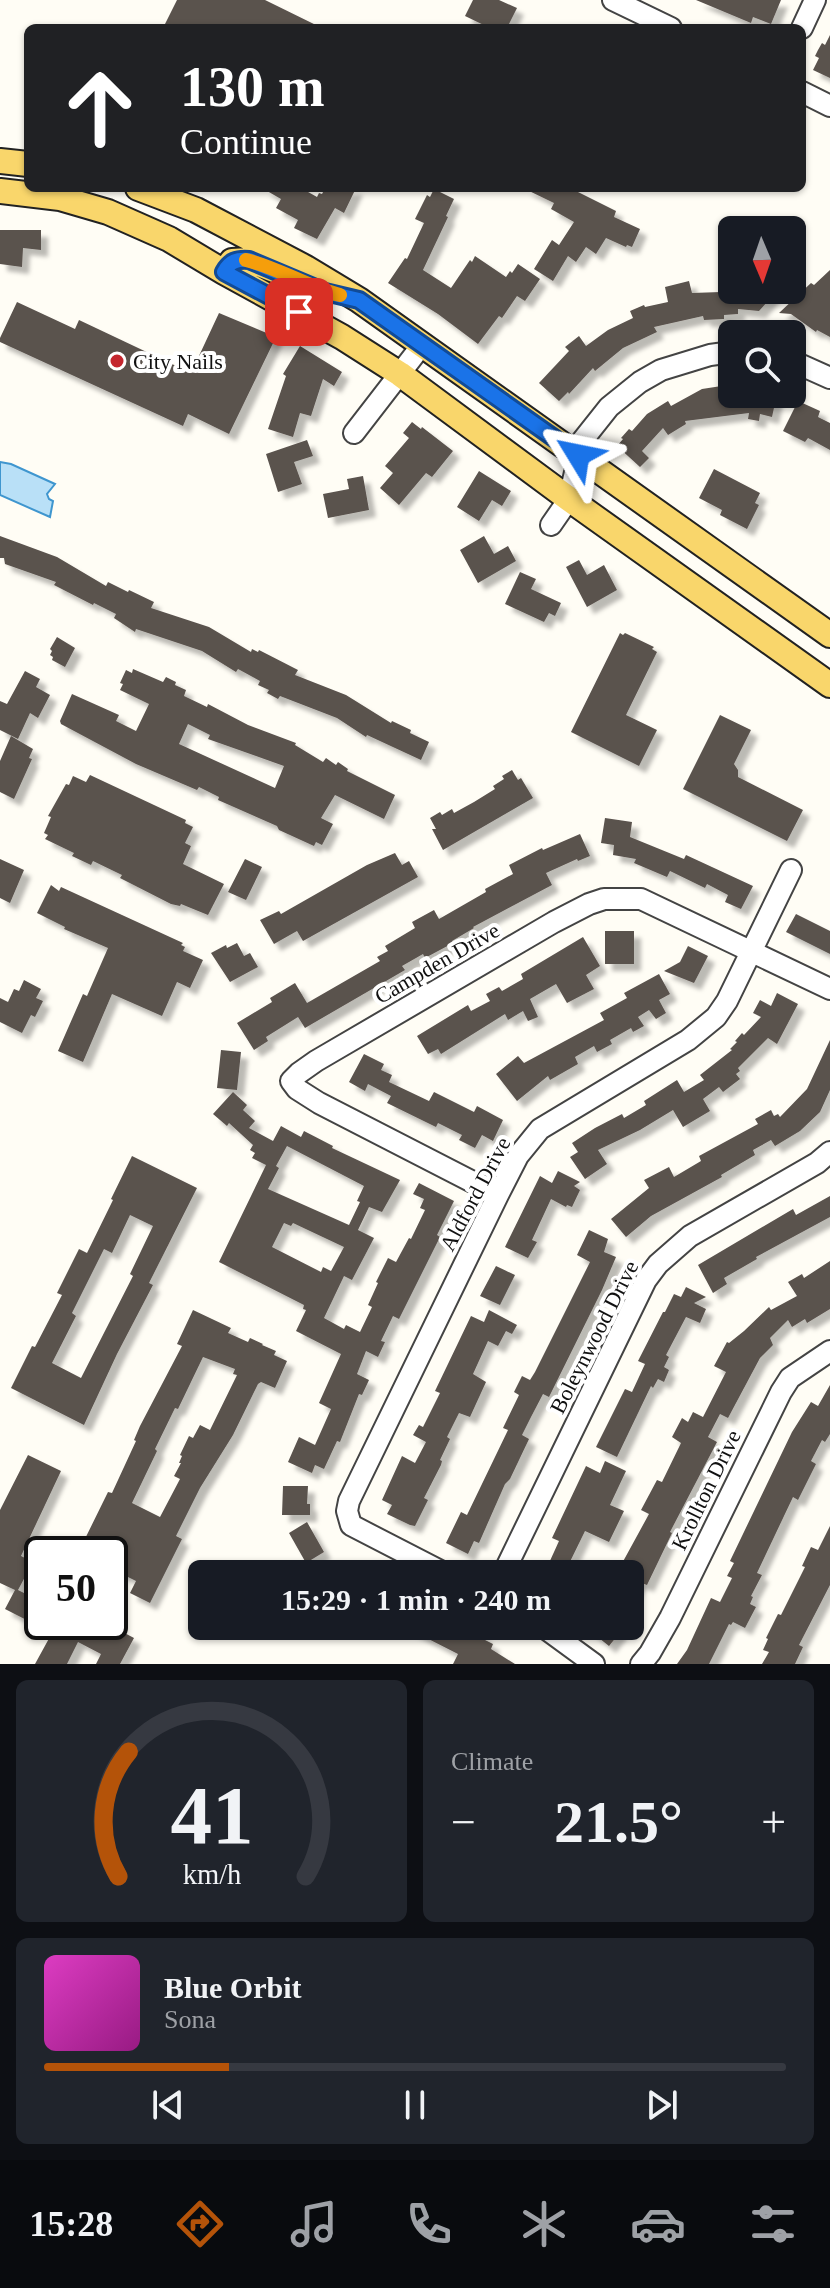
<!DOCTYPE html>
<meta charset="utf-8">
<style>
body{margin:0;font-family:Georgia,serif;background:#20242c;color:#f1f3f6;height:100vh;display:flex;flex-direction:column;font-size:30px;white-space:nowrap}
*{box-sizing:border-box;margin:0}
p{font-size:26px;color:#9ea1a6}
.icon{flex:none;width:44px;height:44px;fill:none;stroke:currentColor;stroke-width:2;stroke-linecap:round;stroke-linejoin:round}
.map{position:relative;height:1664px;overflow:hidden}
.details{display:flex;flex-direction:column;gap:16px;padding:16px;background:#0d0f14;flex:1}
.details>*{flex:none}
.hud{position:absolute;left:24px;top:24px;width:782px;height:168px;border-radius:12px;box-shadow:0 2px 6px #0004;background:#202124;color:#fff;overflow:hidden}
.needle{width:52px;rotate:178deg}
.tools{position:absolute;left:718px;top:216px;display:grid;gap:16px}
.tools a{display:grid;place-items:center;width:88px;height:88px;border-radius:12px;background:#171b24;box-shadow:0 2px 6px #0004;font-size:40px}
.speed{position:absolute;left:24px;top:1536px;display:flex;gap:16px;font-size:40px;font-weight:700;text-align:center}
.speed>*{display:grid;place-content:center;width:104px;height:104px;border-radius:50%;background:#171b24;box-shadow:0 2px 6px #0004;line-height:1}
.speed .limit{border:4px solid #111;border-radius:12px;background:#fff;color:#111}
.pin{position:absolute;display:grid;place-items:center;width:68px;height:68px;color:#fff;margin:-34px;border-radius:16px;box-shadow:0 4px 12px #0006}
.me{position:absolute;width:88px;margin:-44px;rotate:305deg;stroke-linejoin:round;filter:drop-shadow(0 0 6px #0008)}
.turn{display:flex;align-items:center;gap:28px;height:168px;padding:0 24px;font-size:36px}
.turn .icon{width:104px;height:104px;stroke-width:2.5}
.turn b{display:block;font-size:56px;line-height:68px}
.big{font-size:60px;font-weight:800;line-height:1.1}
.details .card{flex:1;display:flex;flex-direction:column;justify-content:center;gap:12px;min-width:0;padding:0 28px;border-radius:12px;background:#20242c}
.details .dial{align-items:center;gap:0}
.dial svg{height:208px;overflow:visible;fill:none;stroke:#363941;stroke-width:7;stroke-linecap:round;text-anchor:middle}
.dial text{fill:#f1f3f6;stroke:none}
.song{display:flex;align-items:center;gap:24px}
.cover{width:96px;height:96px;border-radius:12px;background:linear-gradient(135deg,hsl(310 70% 55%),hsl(310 70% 35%))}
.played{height:8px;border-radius:4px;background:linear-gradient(90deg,#b45309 25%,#363941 25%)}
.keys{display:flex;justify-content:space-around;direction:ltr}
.heat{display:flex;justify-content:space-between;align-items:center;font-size:44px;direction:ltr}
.details .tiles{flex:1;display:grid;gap:16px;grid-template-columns:1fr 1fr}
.card:last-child{grid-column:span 2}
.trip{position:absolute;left:188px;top:1560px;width:456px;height:80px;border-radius:12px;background:#171b24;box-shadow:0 2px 6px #0004;font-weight:800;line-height:80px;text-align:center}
.dock{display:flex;height:128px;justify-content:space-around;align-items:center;background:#090b0e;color:#9ea1a6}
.dock .icon{width:56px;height:56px}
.dock .active{color:#b45309}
.dock b{font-size:36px;color:#f1f3f6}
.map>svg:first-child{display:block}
.water{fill:#b9e0f7;stroke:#3f96cf;stroke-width:2}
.building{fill:#5a524d;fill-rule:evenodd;filter:url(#shadow)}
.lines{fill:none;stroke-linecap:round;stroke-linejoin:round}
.minor-casing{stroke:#444;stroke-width:24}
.major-casing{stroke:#222;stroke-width:28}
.minor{stroke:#fff;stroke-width:20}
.major{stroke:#f9d66b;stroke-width:24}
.route-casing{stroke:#114b97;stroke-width:20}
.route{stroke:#1a73e8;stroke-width:14}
.slow{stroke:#f59e0b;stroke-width:14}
.poi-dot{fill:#c4262e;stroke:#fff;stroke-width:3}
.labels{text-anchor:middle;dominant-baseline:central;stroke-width:8;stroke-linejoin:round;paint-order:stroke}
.poi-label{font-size:22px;fill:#111;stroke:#fff;text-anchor:start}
.street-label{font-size:22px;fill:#111;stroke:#fff}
</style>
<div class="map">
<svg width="830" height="1664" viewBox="0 0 830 1664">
<defs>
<filter id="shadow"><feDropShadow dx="7" dy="7" stdDeviation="2" flood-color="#0004"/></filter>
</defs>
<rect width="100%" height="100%" fill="#fffdf5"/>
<!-- water -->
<path class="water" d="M0,462l11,2 44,20 -8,10 2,5 4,2 -3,16 -50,-22z"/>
<!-- building -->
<path class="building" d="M177,0h88l57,28h-159z
M473,0h26l18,8 -10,20h-17l-25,-12z
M696,0h85l-10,24 -18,-7 -2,6z
M830,35v43l-17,-8 6,-12 -4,-2 3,-6 4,-7 3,2z
M262,188h39l16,9 2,-4 3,1 3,-6h31l-12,25 -9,-5 -18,31 -23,-11 4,-8 -22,-12 5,-9z
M523,188h47l46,23 -2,6 26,12 -8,18 -5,-2 -1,2 -20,-9 -10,16 -10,-7 -10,15 -8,-6 -15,25 -19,-12 18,-29 7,5 15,-23 -23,-13 3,-6z
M434,189l20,10 -8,17 2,1 -25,53 28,18 19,-28 2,2 3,-6 31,21 4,-6 2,2 6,-9 22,15 -15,22 -8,-5 -15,22 -3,-2 -21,28 -40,-30 -50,-31 17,-25 2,1 17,-36 -9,-4 12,-24 3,2z
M0,230h41v20l-18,-2 -1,19 -22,-3z
M830,270v67l-13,-7 -1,2 -25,-18 -12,-1 32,-30 3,2z
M689,281l3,12 86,-3 -19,21 -21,-2v5l-14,1v4l-20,1 -1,-4 -49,11 3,5 -34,16 -28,23 -2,-3 -24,26 -1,-2 -9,9 -20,-18 30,-32 -4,-4 14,-11 7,10 22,-16 25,-12 -3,-7 14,-6 1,2 23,-5 -3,-15z
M17,302l58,27 4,-9 112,53 28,-60 57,24 -47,97 -41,-20 -5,12 -183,-84v-4z
M300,346l42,26 -8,14 -11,-7 -12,37 -11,-3 -7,24 -25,-8 18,-53 -3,-2z
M728,385l1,9h48l-5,23 -12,-3 -1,7 -11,-2 1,-6 -64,8 1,3 -18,11 -5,-7 -21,23 7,7 -9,9 -23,-21 6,-7 -2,-1 8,-9 3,2 15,-17 21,-13 3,5 31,-17z
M798,401l22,10 -2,6 12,6v27l-22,-12 -3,4 -22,-11z
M412,422l9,7 1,-2 31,24 -21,26 -6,-4 -27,32 -19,-17 13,-15 -8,-7 24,-28 -6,-5z
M307,440l6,16 -19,6 8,22 -24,8 -12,-38z
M714,469l46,24 -5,10 4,2 -12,24 -27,-14 2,-5 -23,-12z
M479,471l32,20 -9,15 -10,-6 -13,21 -22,-14z
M363,476l6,34 -41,8 -5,-24 26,-5 -2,-10z
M0,536l57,21 49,29 2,-4 20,10 1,-2 25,12 -3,6 58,19 42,25 1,-3 6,3 1,-2 39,20 -3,5 51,20 45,28 1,-2 19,9 -1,3 19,9 -8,18 -54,-25 -1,2 -29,-19 -57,-22 -2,3 -11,-6 2,-3 -11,-5 2,-4 -22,-12 -2,3 -34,-21 -66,-22 -1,3 -21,-14 2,-4 -22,-11 -1,2 -39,-20 2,-3 -51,-18 -1,-6h-4z
M484,536l10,18 14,-8 8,15 -38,22 -18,-33z
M579,560l8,15 17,-10 13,25 -30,17 -21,-40z
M520,572l16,7 -5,10 30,14 -6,13 -6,-3 -5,9 -39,-18z
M620,633l3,2 2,-2 29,14 -2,2 5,3 -31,63 31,15 -18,36 -68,-34z
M57,637l18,11 -10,19 -13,-7 1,-3 -3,-2 2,-4 -2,-2z
M133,669l30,13 3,-5 10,5 -1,3 11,5 -2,6 23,11 1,-3 40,21 48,18 -1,2 28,17 3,-4 10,7 2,-3 10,7 -1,2 48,24 -11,24 -49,-24 -14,23 12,6 -11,21 -6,-3 -2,4 -35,-16 -2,-4 -59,-26 1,-3 -20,-10 -2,3 -61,-26 -75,-40 -1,-3 12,-27 47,21 -3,6 20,10 13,-27 -29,-14 3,-6 -3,-1 6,-13 6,3zM188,724l22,11 -2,4 76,27 -9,22 -96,-44z
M25,671l15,8 -4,8 14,8 -12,23 -8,-5 -12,26 -18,-9v-29l7,3z
M720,715l31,15 -17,34 4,6v7l65,33 -16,31 -104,-52z
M11,736l22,13 -4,9 3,1 -18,40 -14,-7v-31z
M512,770l6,10 3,-2 12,20 -90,52 -11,-21h4l-6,-11 10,-6 2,3 10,-6 2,4 20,-11 21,-13 -2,-3 11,-7 -2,-3z
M90,775l96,45 -1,3 8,4 -8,16 6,3 -8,18 41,20 -16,31 -27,-11 -1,2 -9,-2 -51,-26 2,-3 -29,-14 -2,4 -19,-9 2,-3 -29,-14 3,-4 -4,-2 7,-16 -3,-1 18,-32 3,1 4,-9 13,6z
M605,818l27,4 -2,15 54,22 2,-4 67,31 -12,23 -16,-7 3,-7 -21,-11 -2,4 -35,-17 -3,6 -33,-14 2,-4 -23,-4 1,-10 -13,-2z
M580,834l10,22 -12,5 -1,-2 -31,14 6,12 -79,42 1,1 -22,13 1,2 -28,15 -2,-4 -21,12 3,4 -100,58 -7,-11 -32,20 2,4 -14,9 -17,-27 35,-21 -2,-4 25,-15 12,20 73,-42 -3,-4 11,-6 -3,-5 30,-18 -3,-6 22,-12 5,9 47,-27 -1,-3 28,-15 -4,-9 33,-17 1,2z
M395,853l7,12 7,-4 9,16 -115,64 -6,-10 -23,13 -14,-24 19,-9 2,3 86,-49z
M0,859l24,11 -14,33 -10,-5z
M245,859l17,8 -16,33 -18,-8z
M51,885l8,6 2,-4 122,56 -2,2 4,2 -2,4 20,9 -13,28 -13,-6 -15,34 -50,-22 -29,68 -25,-11 25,-57 4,2 21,-48 -44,-19 1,-2 -28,-14z
M796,914l34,17v23l-44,-22z
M605,931h29v33h-29z
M583,937l17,29 -14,9 8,14 -27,14 -11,-19 -26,15 8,18 -10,4 -5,-10 -15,9 -3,-6 -64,40 -3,-5 -10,5 -11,-18 51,-31 3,6 19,-10 -4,-7 13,-7 3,4 21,-12 -2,-5z
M237,943l7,13 6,-3 8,14 -28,15 -19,-29 15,-8 1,3z
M688,946l20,10 -14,27 -30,-12 16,-9z
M659,974l11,20 -11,6 7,13 -10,6 -7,-9 -11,7 6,9 -11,6 -2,-4 -21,12 2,4 -15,8 -3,-6 -19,11 3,7 -28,16 -2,-4 -31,25 -21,-27 22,-18 6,7 80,-43 -4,-7 27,-15 -3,-5z
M24,980l17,9 -5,9 7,3 -8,16 -4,-2 -9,18 -22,-11v-24l8,4 6,-13 5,2z
M777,993l21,11 -21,40 -9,-6 -30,30 2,3 -4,3 4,5 -17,13 -4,-5 -16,12 7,12 -27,16 -10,-17 -33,20 -42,20 9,14 -22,15 -15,-22 8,-5 -6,-9 23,-15 27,-14 2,4 22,-13 -2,-4 33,-21 7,12 20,-12 -4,-5 32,-25 -2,-1 7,-7 -2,-1 7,-8 2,2 17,-18 -8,-4 7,-13 11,6z
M830,1040v50l-10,22 -20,19 -25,15 -4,-6 -18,10 2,5 -34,20 1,2 -71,39 -25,21 -15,-18 38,-31 -5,-8 25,-13 5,10 27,-16 -2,-5 59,-32 -3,-5 16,-9 3,6 4,-2 2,3 27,-28z
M221,1050l20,2 -4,38 -20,-2z
M364,1054l20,10 -3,6 11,5 -3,7 40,19 5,-9 40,20 3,-6 26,14 -10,21 -11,-6 -7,13 -16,-8 3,-5 -24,-12 -2,4 -49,-24 4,-7 -23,-12 -3,7 -16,-9z
M233,1092l14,13 -4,5 12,11 -6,7 24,13 8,-15 20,11 3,-6 29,15 -1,2 68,32 -18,32 -13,-5 -11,23 16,8 -22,42 -8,-4 -20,42 20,11 2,-4 14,7 12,-25 -4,-2 10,-22 -2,-1 12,-24 8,4 13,-24 2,1 14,-29 -5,-2 4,-9 -11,-5 6,-11 35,18 -17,34 3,2 -41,82 -6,-3 -12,25 4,1 -7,15 -12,-6 -9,23 12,6 -7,15 -3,-1 -19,48 -3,-1 -13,28 -9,-4 -3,8 -24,-11 11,-25 16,8 16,-36 -12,-6 22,-49 -45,-23 10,-21 -3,-1 1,-4 -85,-43 47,-97 -14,-7 3,-5 -5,-3 3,-5 -24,-22 -2,3 -14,-12zM287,1146l77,40 -7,15 3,1 -11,23 -81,-36 11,-21 -3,-2zM284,1223l7,3 2,-3 51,24 -13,24 -8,-4 -2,5 -49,-25z
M132,1156l65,32 -48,95 4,2 -36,69 -33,71 -73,-37 21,-42 3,1 27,-52 -5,-2 22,-44 8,4 26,-53 -2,-1zM130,1215l23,11 -23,48 3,2 -52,102 -29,-15 24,-47 -4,-3 32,-64 8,4z
M558,1171l22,11 -6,4 6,4 -8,17 -5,-2 -1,2 -15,-8 -19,41 5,2 -9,16 -23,-11 35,-71 12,7z
M830,1196v21l-74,40 1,2 -33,19 3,6 -14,9 -15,-28 95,-56 3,6z
M589,1230l19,9 -4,13 12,5 -14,33 -53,107 -6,-3 -12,23 -9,18 7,4 -19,40 -5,5 -26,59 -5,-2 -6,13 -22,-11 15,-31 6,3 41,-85 -5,-2 16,-33 -5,-3 8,-16 8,4 5,-8 55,-110 -13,-7z
M830,1261v48l-23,14 -2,-4 -13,8 -4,-7 -18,18 3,7 -13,13 -32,60 -8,-4 -12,23 9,5 -47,90 2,1 -25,52 -8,-3 -9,18v-26h-11l3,-6 -2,-1 29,-53 -8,-4 16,-30 5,2 19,-39 -9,-6 10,-19 6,4 5,-10 10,5 23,-45 -12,-6 13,-24 2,1 15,-12 25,-24 2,3 26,-14 -9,-14 14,-8 2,4z
M496,1266l19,9 -15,30 -20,-9z
M686,1287l20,10 -12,6 12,6 -6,14 -14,-6 -20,38 3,2 -5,10 5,3 -5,12 -6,-3 -5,9 -2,-2 -34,71 -21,-10 29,-58 7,3 13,-28 -7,-3 25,-49h2l9,-18 7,3z
M193,1310l38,18 -3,5 20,9 2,-4 13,6 -1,1 14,6 -2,4 13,6 -12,27 -14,-6 -3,2 -25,51 -33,53 -24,48 6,3 -32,64 -20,-10 6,-12 -26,-13v-14h-23l-8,-3 29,-59 4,1 24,-52 -2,-1 6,-14 42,-80 -5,-2zM203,1357l32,12 -2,5 4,1 -27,55 -10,-5 -7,13 -4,-2 -9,19 2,1 -3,7h2l-7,13 6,3 -20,38 -28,-14 25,-52 -2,-2 20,-41 3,1z
M489,1310l28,15 -5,9 -6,-3 -8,15 -10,-5 -15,33 13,8 -16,35 -11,-4 -12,24 3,2 -10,21 2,1 -1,4 -17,33 4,2 -13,26 -5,-1 -23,-11 5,-9 -10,-5 20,-44 13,7 11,-21 -13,-7 6,-10 4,2 17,-34 -5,-2 36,-75 13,6z
M830,1385v49l-5,8 -3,-2 -11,21 5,3 -18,36 -5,-3 -36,76 5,2 -11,21 2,1 -3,7 6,3 -11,21 -12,-6 -2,3 -2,-1 -20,40h-32l10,-14 24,-52 9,4 12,-24 -5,-2 7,-13 -4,-2 62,-129 19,-30 7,4z
M28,1455l33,16 -40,85 12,6 -15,28 24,12v20h46l24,12 3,-6 19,10 -14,26h-24l5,-10 -23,-12 -11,22h-32l17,-31 -47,-24 10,-19 -15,-7v-73z
M605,1461l21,10 -16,34 14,6 -15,31 -24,-11 -21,43h-20l15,-33 -7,-3 34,-72 14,7z
M283,1486h25l-1,18h3v11h-28z
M307,1522l17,30 -18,11 -17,-30z
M830,1526v59l-31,60 4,2 -8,17h-33l7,-12 -6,-2 5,-11 -2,-1 12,-24 3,1 24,-48 -3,-1 9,-19 7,3z
M403,1626h63l19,10 -2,3 10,5 -2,5 24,15h-62l5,-10z
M584,1626h30l7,5 -12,15z"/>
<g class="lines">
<!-- minor casing -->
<g class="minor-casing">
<path id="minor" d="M613,0l58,28
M802,28l13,-28
M802,92l28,14
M792,361l38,17
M354,433l68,-88
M551,525l18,-26 13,-58 27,-34 31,-25 21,-12 49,-15 22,-3
M498,1195l-179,-92 -22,-14 -6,-8 8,-8 17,-12 238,-139 35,-18 15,-5h37l189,90
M446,1574l-95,-49 -4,-14 2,-10 149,-306 20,-39 22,-27 148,-89 28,-23 11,-16 64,-131
M503,1574l143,-294 12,-16 32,-28 127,-73 13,-11
M542,1626l52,38
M641,1664l9,-11 20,-35 111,-226 9,-14 40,-27"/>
</g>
<!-- major casing -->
<g class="major-casing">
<path id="major" d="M0,161l28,3
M138,188l58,22 110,58 53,32 471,335
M0,191l60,7 48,14 61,27 55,33 118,65 58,37 169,125 261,186
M224,272l8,-11 17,-1 48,19"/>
</g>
<!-- minor -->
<use href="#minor" class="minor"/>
<!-- major -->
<use href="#major" class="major"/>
</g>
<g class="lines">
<!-- route casing -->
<g class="route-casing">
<path id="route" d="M299,312l-75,-40c6,-11 13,-13 25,-12l76,32 34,8 219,155"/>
</g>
<!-- route -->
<use href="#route" class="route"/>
<!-- slow -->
<path class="slow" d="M246,260c33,8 61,27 94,35"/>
</g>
<!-- markers -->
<circle class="poi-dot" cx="117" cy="361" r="8"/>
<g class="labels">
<!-- poi labels -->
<g class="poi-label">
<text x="133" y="361">City Nails</text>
</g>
<!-- street labels -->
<g class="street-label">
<text transform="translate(437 963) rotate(-30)">Campden Drive</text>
<text transform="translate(475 1194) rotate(-62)">Aldford Drive</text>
<text transform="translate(594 1337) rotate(-63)">Boleynwood Drive</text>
<text transform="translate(706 1490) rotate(-64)">Krollton Drive</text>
</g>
</g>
</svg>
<div class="tools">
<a><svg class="needle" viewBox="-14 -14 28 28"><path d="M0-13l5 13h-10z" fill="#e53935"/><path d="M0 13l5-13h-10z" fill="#9ea1a6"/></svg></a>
<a><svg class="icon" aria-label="search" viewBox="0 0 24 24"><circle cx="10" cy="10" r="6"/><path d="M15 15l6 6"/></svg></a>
</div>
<div class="speed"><div class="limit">50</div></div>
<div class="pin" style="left:299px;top:312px;background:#d93025"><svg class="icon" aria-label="arrive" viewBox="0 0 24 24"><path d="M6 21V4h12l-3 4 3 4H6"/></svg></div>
<svg class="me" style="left:578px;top:455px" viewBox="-20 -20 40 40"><path d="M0-17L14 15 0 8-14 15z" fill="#1a73e8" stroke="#fff" stroke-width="4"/></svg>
<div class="trip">15:29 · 1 min · 240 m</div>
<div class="hud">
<div class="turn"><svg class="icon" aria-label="ahead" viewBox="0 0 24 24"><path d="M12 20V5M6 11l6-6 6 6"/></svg><div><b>130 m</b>Continue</div></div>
</div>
</div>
<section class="details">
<div class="tiles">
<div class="card dial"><svg viewBox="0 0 100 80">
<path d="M14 69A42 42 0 1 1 86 69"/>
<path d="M14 69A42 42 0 0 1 18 21" stroke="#b45309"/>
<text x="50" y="56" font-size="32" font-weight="700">41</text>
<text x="50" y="72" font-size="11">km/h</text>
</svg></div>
<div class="card"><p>Climate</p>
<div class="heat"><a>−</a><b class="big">21.5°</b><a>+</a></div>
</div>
<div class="card">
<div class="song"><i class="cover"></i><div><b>Blue Orbit</b><p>Sona</p></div></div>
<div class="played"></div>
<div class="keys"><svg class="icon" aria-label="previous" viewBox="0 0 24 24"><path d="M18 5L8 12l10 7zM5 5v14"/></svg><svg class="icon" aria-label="pause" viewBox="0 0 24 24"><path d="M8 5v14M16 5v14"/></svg><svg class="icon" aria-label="next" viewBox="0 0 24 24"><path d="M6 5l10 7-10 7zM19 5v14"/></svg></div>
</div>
</div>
</section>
<nav class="dock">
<b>15:28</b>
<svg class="icon active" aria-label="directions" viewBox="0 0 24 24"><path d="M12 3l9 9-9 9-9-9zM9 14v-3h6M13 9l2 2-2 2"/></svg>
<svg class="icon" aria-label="music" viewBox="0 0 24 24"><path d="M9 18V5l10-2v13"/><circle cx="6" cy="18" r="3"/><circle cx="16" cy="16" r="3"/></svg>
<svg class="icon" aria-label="phone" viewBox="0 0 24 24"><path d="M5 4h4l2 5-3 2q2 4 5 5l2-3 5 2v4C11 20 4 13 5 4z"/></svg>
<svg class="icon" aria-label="climate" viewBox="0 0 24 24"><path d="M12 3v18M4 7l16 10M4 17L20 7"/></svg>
<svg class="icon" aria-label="car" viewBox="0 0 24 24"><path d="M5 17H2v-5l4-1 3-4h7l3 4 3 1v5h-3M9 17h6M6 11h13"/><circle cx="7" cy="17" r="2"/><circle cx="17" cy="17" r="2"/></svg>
<svg class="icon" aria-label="filters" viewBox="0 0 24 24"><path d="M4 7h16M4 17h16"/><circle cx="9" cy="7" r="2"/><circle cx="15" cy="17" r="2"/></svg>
</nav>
